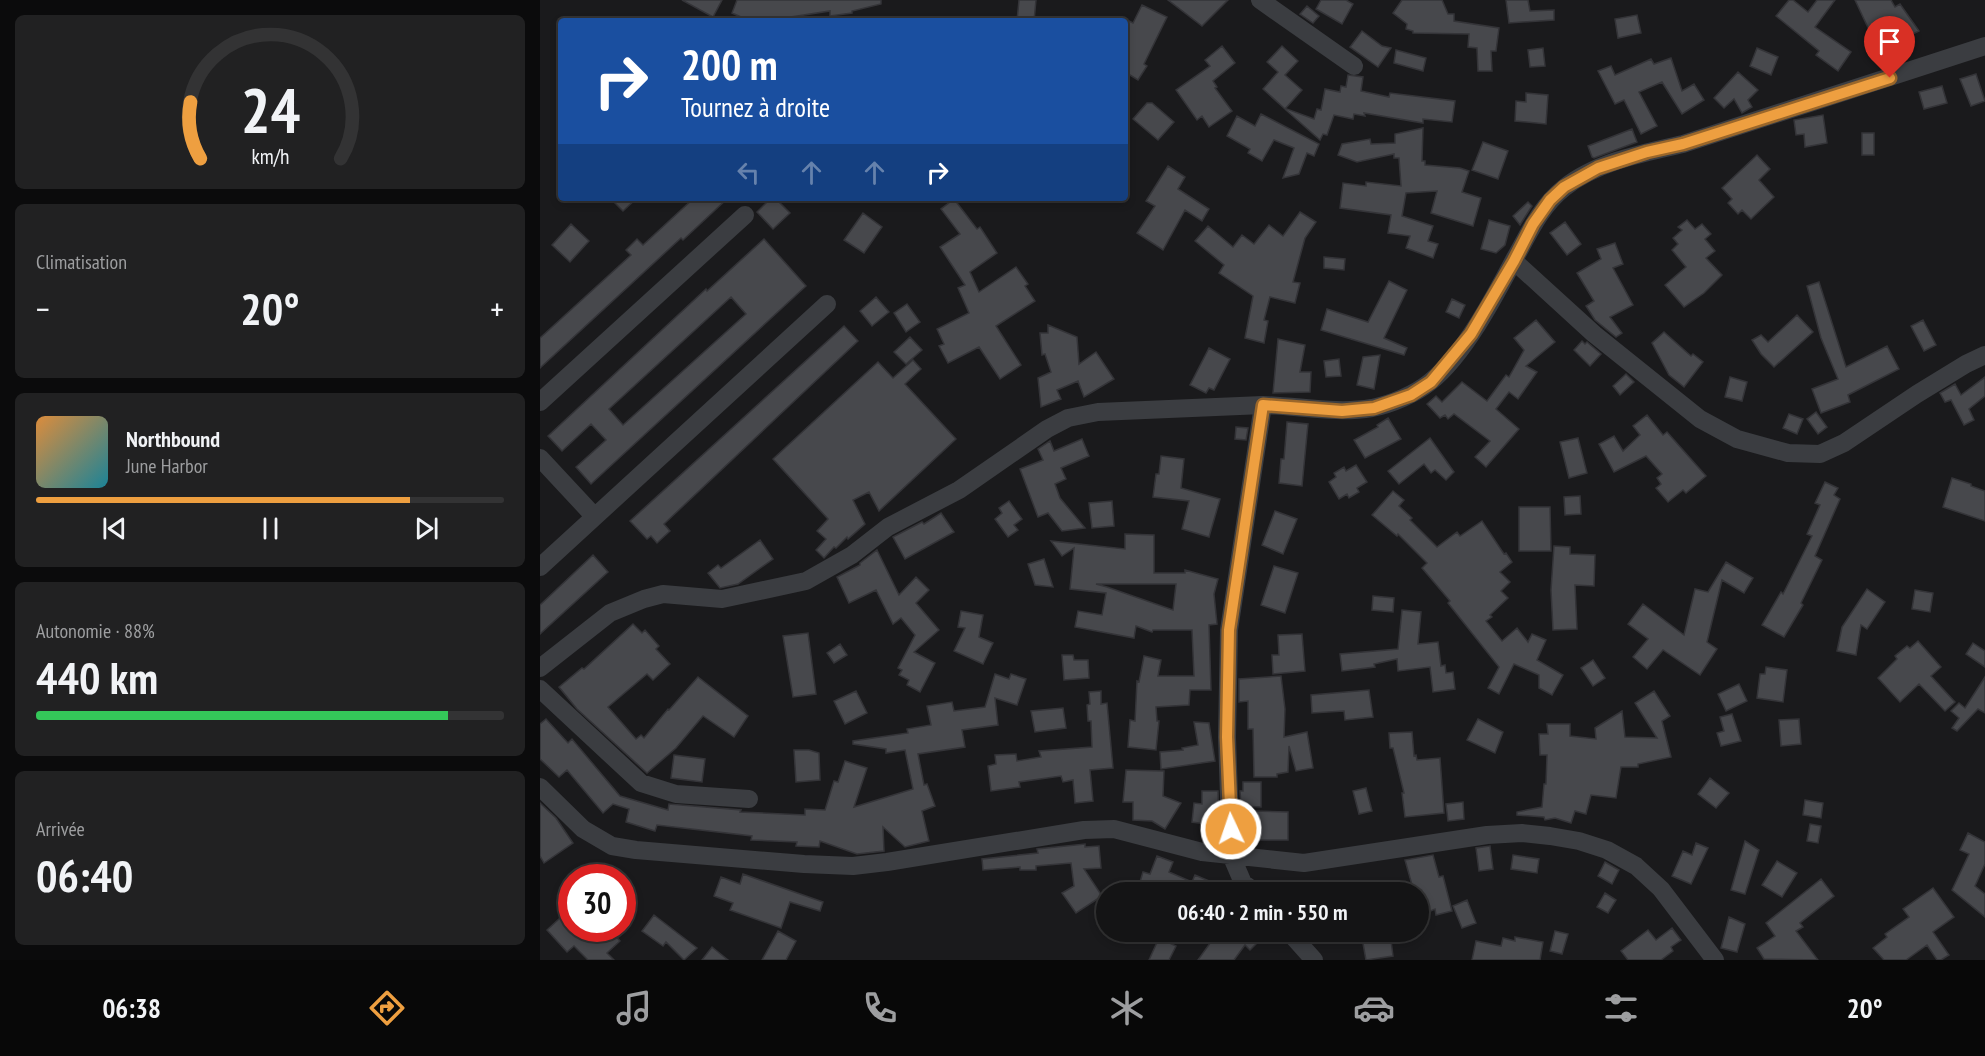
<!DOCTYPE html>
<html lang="fr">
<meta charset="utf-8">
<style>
body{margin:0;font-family:"PT Sans Narrow",sans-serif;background:#212122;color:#f1f3f6;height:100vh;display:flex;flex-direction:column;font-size:22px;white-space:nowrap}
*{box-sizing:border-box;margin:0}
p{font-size:20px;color:#9d9ea0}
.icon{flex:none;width:33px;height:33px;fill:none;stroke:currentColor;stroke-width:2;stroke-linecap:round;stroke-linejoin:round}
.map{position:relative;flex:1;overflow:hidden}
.drawer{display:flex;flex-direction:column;gap:15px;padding:15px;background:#0b0b0c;width:540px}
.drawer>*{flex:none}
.guide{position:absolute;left:18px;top:18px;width:570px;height:183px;border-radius:6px;box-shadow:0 3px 9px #0003,0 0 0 2px #333334;background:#1a4fa0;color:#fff;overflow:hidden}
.speed{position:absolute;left:18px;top:864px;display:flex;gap:12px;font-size:30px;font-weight:700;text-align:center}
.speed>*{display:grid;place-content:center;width:78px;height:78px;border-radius:50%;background:#141415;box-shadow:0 3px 9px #0003,0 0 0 2px #333334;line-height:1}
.speed .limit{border:9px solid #d22;background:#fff;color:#111}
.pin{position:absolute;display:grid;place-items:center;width:51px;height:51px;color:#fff;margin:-62px -26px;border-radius:50% 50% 50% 0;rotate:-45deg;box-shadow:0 0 6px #0007}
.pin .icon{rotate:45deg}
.me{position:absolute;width:66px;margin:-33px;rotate:357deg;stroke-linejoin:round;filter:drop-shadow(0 0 4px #0008)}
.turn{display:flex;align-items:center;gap:21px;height:126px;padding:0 24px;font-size:27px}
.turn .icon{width:78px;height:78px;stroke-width:2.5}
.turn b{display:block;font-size:42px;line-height:51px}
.lanes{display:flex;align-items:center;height:57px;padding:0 24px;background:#0003;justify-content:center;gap:30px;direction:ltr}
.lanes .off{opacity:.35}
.big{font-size:45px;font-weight:700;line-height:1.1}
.drawer .widget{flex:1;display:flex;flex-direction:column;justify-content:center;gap:9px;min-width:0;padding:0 21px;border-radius:9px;background:#212122}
.drawer .dial{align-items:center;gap:0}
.dial svg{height:156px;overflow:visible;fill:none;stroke:#333334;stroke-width:7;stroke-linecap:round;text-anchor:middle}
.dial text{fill:#f1f3f6;stroke:none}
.song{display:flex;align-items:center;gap:18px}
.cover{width:72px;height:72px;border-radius:9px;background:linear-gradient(135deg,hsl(30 70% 55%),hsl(190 70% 35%))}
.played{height:6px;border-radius:3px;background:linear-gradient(90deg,#ee9f40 80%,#333334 80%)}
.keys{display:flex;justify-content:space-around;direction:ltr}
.heat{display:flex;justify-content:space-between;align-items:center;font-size:33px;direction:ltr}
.charge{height:9px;border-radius:4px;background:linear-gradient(90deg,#34c759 88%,#333334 0)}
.trip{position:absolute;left:556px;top:882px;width:333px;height:60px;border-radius:30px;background:#141415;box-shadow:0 3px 9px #0003,0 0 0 2px #333334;font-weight:700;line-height:60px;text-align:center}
.tab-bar{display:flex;height:96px;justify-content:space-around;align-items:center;background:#080808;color:#9d9ea0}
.tab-bar .icon{width:42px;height:42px}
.tab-bar .current{color:#ee9f40}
.tab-bar b{font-size:27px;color:#f1f3f6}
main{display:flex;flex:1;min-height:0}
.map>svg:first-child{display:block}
.building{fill:#47484c;stroke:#343438;stroke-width:1.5;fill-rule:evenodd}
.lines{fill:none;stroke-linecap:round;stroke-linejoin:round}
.minor{stroke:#3b3d41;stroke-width:18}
.route-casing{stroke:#9b672a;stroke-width:15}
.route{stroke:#ee9f40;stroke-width:10}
</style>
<main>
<section class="drawer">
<div class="widget dial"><svg viewBox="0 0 100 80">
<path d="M14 69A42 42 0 1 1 86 69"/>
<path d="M14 69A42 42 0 0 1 9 40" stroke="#ee9f40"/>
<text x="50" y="56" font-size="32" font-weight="700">24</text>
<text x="50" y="72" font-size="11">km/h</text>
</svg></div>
<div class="widget"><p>Climatisation</p>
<div class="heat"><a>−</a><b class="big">20°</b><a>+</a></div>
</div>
<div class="widget">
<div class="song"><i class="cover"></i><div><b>Northbound</b><p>June Harbor</p></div></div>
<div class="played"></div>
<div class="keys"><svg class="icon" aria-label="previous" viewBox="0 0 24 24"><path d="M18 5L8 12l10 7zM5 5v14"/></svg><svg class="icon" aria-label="pause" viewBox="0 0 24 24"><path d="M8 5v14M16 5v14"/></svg><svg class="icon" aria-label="next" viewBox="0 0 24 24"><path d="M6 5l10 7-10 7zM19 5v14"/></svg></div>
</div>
<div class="widget"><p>Autonomie · 88%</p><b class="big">440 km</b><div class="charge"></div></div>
<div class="widget"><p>Arrivée</p><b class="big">06:40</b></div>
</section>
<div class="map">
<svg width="1445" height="960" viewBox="0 0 1445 960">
<rect width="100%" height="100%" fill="#1a1a1c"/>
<!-- building -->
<path class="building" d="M142,0h40l-9,17z
M197,0h144v4l-29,7v2l-22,3v-5l-45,7v3h-35l-18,-8z
M479,0h17l-2,21h-17z
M628,0h60l-26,26z
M781,0h25l7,4 -11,20 -26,-15z
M862,0h40l6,14h6v7l45,7 -3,23h-5l1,20h-14l-1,-23 -9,-1 1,-13 -56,-1v-2l-7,-2 1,-5 -14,-11z
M966,0h22l2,11 24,-1v10l-45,3z
M1249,0h4l15,12 9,-12h18l-20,27 36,25 -13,19 -22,-16 3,-4 -43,-35z
M1315,0h36l4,7 5,-3 19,27 -40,20z
M602,5l25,12 -23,47 3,2 -9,14 -13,-8v-53l8,4z
M767,6l12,10 -6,7 -13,-9z
M1097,15l4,18 -23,5 -3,-19z
M822,31l20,15 9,2 -13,19 -28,-20z
M682,46l13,17 -22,18 4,6 -2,1 17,23 -23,16 -7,-11 -5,4 -21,-30 34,-24 -5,-6z
M742,46l16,15 -13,14 17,15 -17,19 -22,-20 15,-17 -11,-10z
M1003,48l2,18 -15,1 -2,-17z
M1217,48l21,9 -7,18 -21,-9z
M856,50l30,8 -3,13 -29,-8z
M1131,58l11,33 12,-7 10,16 -22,14 -20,-32 -23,10 18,34 -16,8 -17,-34 -9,4 -17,-33 13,-5 4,9 36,-16 3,5z
M1198,72l20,18 -10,10 4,7 -10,6 -8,-14 -10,9 -10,-10z
M1436,74l9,27 -14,5 -11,-27z
M808,75l15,2 -2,14 28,6 1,-4 65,8 -3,21 -29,-3v4l-59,-10 1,3 -11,-2 -1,5 -19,-4 -7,20 -4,-1 -3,6 -34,-30 1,-1 27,10 3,-10 4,1 4,-21 15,3 1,-6 5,1z
M1402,86l5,17 -23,6 -5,-17z
M986,93l22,2 -2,29 -31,-3 1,-20 10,1z
M607,103h5l22,19 -16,18 -25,-21z
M721,114l58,30 -5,12 -7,-3 -8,21 -16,4 11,-30 -20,-8 -12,21 -14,-8 2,-4 -23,-13 10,-20 18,10z
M1283,115l4,28 -22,4 -1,-13 -8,1 -2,-15z
M883,128l-1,33h3v4l35,3 9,3 -7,21 19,6 -8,28 -42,-13 6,-22 -31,2 -4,23 31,10 -5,15 10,3 -5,14 -27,-10 4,-12 -22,-3 3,-18 -51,-7 3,-25 23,3v-4l35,4 -2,-28h-5v-4l-37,8 -19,-7 4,-11 28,-5 1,5 24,-1v-9z
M1092,129l5,13 -43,16 -2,-1 -4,-11z
M1322,133h12v22h-12z
M943,142l25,9 -10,28 -26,-9z
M1217,155l13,14 -11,11 15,17 -23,22 -9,-9 -4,4 -10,-11 4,-4 -10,-11z
M628,166l17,11 -7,12 31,20 -7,12 -17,-11 -22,40 -26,-17 18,-27 -9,-5z
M70,198h27l-14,13z
M154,198h34l-45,42 -2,-2 -141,130v-30l91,-83 -5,-5 11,-11 6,6z
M231,198h4l15,15 -17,16 -16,-17z
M414,199l23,30 3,-2 17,26 -27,19 9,20 37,-25 12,17 -3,2 10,15 -39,25 25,39 -21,14 -21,-32 -31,16 -9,-17 5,-2 -7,-15 32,-16 -11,-25 7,-3 -25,-38 20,-13 -19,-25z
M988,202l4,4 -12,19 -7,-9z
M760,212l16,10 -11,16 -12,44 7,1 -5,20 -25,-6 -6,23 4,1 -4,22 -19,-5 8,-42 -34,-23 5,-8 -29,-24 13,-15 25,21 9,-12 12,9 15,-19 14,11z
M323,213l19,14 -18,26 -20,-13z
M949,220l21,6 -5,19 -9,8 -15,-4z
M1147,220l8,9 7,-5 9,10 -6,5 10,12 -9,7 16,17 -18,18 -20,14 -19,-22 21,-18 -14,-17 6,-6 -5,-6 9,-8 -4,-3z
M1025,222l16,22 -14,11 -17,-22z
M31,224l18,17 -19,21 -18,-17z
M224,239l42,47 -215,198 -15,-17 30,-27 -15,-16 -29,27 -14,-15 158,-147 1,2zM191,297l15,17 -123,111 -14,-16z
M1075,243l8,21 -10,4 20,37 -23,12 12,16 -6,4 -21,-17 -9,-14 8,-5 -17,-28 24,-14 -4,-10z
M784,257l21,2 -1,11 -20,-2z
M849,281l18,9 -23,48 23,10 -3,7 -83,-25 6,-21 41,13z
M1279,282l27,85 41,-21 12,23 -51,26 2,7 -29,11 -9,-24 26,-10 -17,-41 -14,-52z
M336,297l13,15 -17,14 -12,-15z
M912,299l13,6 -6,13 -13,-6z
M367,304l13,18 -14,10 -12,-19z
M1257,315l16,17 -39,35 -13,-13 -9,-14 9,-5 7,7z
M996,320l19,22 -29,24 11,6 -19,27 -9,-7 -13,17 23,20 -33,38 -11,-10 15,-16 -36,-27 -6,5 -3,-4 -5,3 -13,-14 9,-8 6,6 20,-20 25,19 19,-26 3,2 15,-27 -10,-12z
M1383,320l13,25 -12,6 -13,-25z
M508,325l29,12 2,27 17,-12 18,27 -30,18 -6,-16 -21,9 4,9 -20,8 -3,-29 13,-6 -6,-18 -3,1 -2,-22h8z
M304,326l14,15 -194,183 6,7 -13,12 -6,-7 -4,3 -17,-18z
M1124,332l27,24 2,-2 10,8 -19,25 -15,-12 -17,-32z
M370,337l12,13 -16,14 -12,-12z
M738,339l27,6 -5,27h11l-1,20 -37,1z
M1042,341l3,3 2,-2 14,12 -11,12 -16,-16z
M669,348l21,11 -16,31 -5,-2 -3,5 -16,-8z
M840,355l-6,34 -17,-4 6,-28z
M799,359l2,17 -15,1 -2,-16z
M373,360l8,9 -16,15 51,55 -77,72 -10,-19 -16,8 12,24 -17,15 -1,-2 -11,11 -2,-1 -10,11 -8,-8 10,-11 -9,-8 11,-12 -55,-60 105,-97 15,16z
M1086,374l8,8 -14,13 -7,-9z
M1190,377l17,5 -5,19 -17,-4z
M1445,377v19l-16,13 5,11 -10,5 -13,-25 -6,2 -5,-9 15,-9 6,11z
M1276,412l11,15 -9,7 -11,-15z
M1249,414l14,5 -6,15 -14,-6z
M1107,415l16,20 4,-3 39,44 -20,17 -3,-3 -15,12 -12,-14 5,-4 -4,-6 5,-4 -16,-18 -32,16 -15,-28 15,-8 9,15 17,-16 -7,-9z
M848,418l13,21 -36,19 -11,-18 24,-13 -1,-2z
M747,422l21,2 -6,62 -23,-3 2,-24h3z
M696,427l12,1 -2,12 -11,-1z
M890,438l24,34 -8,8 -11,-10 -4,3 -7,-9 -25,20 -11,-13z
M1038,438l9,35 -18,5 -9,-36z
M542,439l7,17 -28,12 5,11 -11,5 5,14 25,30 -23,3 -14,-18 -10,4 -18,-48 23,-9 -5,-11 12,-8 4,10z
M621,456l23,3 -3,29 39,11 -11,38 -27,-8 7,-28 -36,-4 3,-23h3z
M816,465l11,17 -10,6 2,4 -10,6 -2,-4 -8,5 -10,-17 7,-5 -2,-4 10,-6 2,4z
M1412,478l19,6v2l14,5v30l-42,-14z
M1285,482l13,6 -4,7 6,4 -25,57 7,4 -21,43 2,2 -19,32 -22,-12 19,-33 2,2 29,-58 -5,-2 13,-29 -5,-2z
M853,491l11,9 -5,6 13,12 -2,2 27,27 20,-15 3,4 22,-15 22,33 2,-1 6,9 -12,10 10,10 -9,9 7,7 -18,17 2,2 -6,4 16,20 15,-13 11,14 4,-8 14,6 -9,20 26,15 -11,20 -13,-7v-13l-25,-11 -15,30 -11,-6 11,-21 -51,-64 2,-2 -28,-33 5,-5 -29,-29 -1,2 -25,-21z
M1040,496l1,18 -16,1 -1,-18z
M469,501l13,18 -8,6 4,5 -10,7 -13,-18 7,-6 -3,-5z
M572,501l2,25 -22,2 -3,-25z
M979,507h31l1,44h-32z
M735,511l22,8 -14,35 -21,-9z
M401,513l13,19 -49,27 -12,-22 29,-15 2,2z
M585,534l29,1v38h31v-3l33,9 -4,15 3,30 -8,1 2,65h-21l-1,15 -33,2 1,14h2l-3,29 -28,-3 2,-27 5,1 2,-40 2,1 5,-26 17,4 -3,16h36l-2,-46h-39l-1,2 -16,-6 -2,12 -59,-11 3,-16 24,4 4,-22 -36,-4 4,-41 -12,8 -11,-15 74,8zM556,584h80l-3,26 -66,-23z
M220,540l13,19 -35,25 -18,4 -12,-15 10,-8 3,3z
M1014,546l16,1v7l25,1 -1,31 -19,-1 2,44 -24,1 -2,-40z
M337,550l22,45 17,-18 13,13 -13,13 23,27 -25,22 21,11 -15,29 -13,-7 2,-5 -10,-5 3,-5 -4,-2 17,-33 -14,-17 -8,6 -17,-34 -27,13 -12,-26 23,-12v-2z
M53,555l15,17 -68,62v-29z
M504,559l9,28 -18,-2 -7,-21z
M1186,562l27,16 -9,15 -22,-13 -15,62 10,7 -17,26 -37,-25 -16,19 -14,-12 15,-18 -20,-15 15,-20 41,31 11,-46 13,3z
M734,566l24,7 -13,40 -24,-8z
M1327,589l18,13 -18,27 -6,-4 -5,30 -19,-4 5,-24z
M1375,590l18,3 -3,19 -18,-3z
M833,596l21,2 -1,14 -21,-2z
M862,610l19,2 -3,32 20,-2 3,24 4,-1 1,8 7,-1 2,17 -22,3 -3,-25 -32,4 -1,-12 -23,5 1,3 -33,4 -2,-17 58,-5z
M421,611l22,4 -4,22 14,6 -10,21 -29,-13 11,-23 -7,-1z
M93,624l9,9 3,-3 14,16 -3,3 14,15 -17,16 -6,-6 -39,33 28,32 5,-4 3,3 24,-29 1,1 29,-33 50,39 -14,21 -31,-21 -27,32 -29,25 -70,-64 -18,-22 23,-19 2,1z
M268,633l8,61 -23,3 -10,-61z
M762,634l3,37 -32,3 -1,-19h7l-1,-20z
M1378,641l23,26 -10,9 24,26 -10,9 -26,-27 -19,18 -22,-24 19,-19 -2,-3 12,-10 3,2z
M1433,643l12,8v16l-19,-13z
M300,644l7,11 -13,8 -7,-10z
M522,655h11l1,5h14l1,18 -25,2z
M1053,660l12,18 -12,8 -12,-18z
M1226,667l21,3 -4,32 -26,-4 3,-24h5z
M455,674l14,5 2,-5 15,5 -9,26 -22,-7 3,27 -36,5 3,17 -47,7 6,31 3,-1 8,22 -13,5 7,30 -24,6 -22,-20 1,24 -27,3 -37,-13 -1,6 -23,-1 1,-4 -46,-2 1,-4 -95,-11 -2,6 -29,-9 3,-13 -16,-5 -10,9 -36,-43 -8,7 -19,-18v-35l6,-5 22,24 4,-4 48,57 48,14 1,-6 72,6 -1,2 65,3v-6l20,1 9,-29 4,1 7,-21 22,7 -13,39 59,-18 -8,-39 -19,3v-4l-33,-5v-3l55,-8 -1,-4 24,-4 -4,-19 25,-4 2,9 31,-4z
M741,676l4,33 -1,28 23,-5 6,36 -17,3 -7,-25 -1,26 -11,2v3h-23l-1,-48h-5v-28l-9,1v-23z
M1445,677v36l-7,-4 -21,22 -5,-3 7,-10 -8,-7 8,-8 6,5z
M1199,684l8,17 -21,10 -8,-17z
M829,690l4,27 -28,3 -1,-9 -32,2 -1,-18z
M316,691l11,22 -22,11 -11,-23z
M561,691v13l6,-1 6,65 -23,2 3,31 -18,2 -2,-23 -10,2 -2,-6 -42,6 1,5 -29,4 -3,-25 8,-2 -1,-9 21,-1 1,7 24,-4 -2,-6 53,-4 -1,-26h-3l-1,-16 3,-1 -1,-12z
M1114,691l16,25 -8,5 9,36 -33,7v3h-17l-5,31 -25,-3 -5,19 -11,-3 -4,12 -16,-5 -10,2 -1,-3 -27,-2v-3l25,-5 2,-23h2l1,-29h-7l-1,-21h9l-1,-10h23v12l26,3 -1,-11 27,-17 3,26 32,1 -22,-35z
M523,708l3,20 -31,4 -4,-21z
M1192,714l9,27 -20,5 -4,-13 7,-2 -4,-14z
M938,719l25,13 -8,21 -28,-13z
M1259,719l2,25 -20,2 -2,-26z
M654,722l15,1 6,38 -54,8 -1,-17 23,-2 -1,-2 16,-3z
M872,732l2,24 2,-1 1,5 23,-2 4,55 -39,4 -3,-24h2l-11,-45h-3l-1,-15z
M254,750h15l10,3 1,27 -24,2z
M134,755l31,4 -3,23 -31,-4z
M586,770l38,1 -1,25 18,7 -16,26 -13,-8 -19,-1v-18h-10z
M1170,778l19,15 -13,15 -18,-14z
M703,782h18v25l-20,-1 -1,-15h3z
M826,788l6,23 -13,3 -6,-23z
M662,791h16l1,35 -27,-4 2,-19 8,1z
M1265,800l18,3 -2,15 -18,-3z
M923,802l1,17 -16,2 -2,-17z
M0,803l16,15 17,25 -29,20 -4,-7z
M712,811l36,1v28h-36z
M1270,824l11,2 -3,17 -11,-2z
M1428,833l17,9v22l-10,22 10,8v23l-33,-27 17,-36 -9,-4z
M1205,841l14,9 -14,44 -14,-4z
M1156,843l12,5 -17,36 -19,-8 11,-25 9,4z
M545,844v3l14,-1 2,22 -17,1 18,27 -26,17 -14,-20 12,-7 -3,-23 -35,3v4h-16v-3l-37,3 -1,-11 56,-6 -1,-4z
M950,846l3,23 -14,2 -3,-23z
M893,855l6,22 4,-1 9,35 -16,4 -1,-6 -16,7v-24h-5l-9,-32z
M973,855l26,4 -2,14 -26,-4z
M617,856l16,6 -4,10 23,10 3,-7 40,17h-98l6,-20 7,2z
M1237,861l20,12 -15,24 -20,-12z
M1065,862l14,8 -7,14 -14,-8z
M203,874l80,28 -3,9 -30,-9 -9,26 -51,-18 3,-7 -19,-7 7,-19 19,7z
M1281,879l13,17 -34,27 3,4 -7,4 22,29 -54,-1 -7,-11 18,-12 -9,-13z
M1393,888l21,29 -21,15 16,23 -8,5h-4l-10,-15 -21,15h-22l-11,-12 14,-11 -2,-3 24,-17 -6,-8z
M1065,893l11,7 -8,13 -11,-6z
M927,900l9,23 -14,5 -9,-22z
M32,907v21h15l9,10 10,-10h3l11,13 -13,12 7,7h-26l-14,-14 -7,6 -20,-22z
M114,915l43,33 -13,12 -18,-18 -3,4 -21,-15z
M1189,917l16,7 -8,28 -16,-4z
M1132,928l9,12 -10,7 2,4 -12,9h-33l-7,-9 27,-21 8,10z
M238,931l18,10 -10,19h-24z
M1015,931l13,3 -6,20 -12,-3z
M678,932h50l-18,18 -5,-5 -11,15h-36z
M850,932l3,24 -27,4 -4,-22z
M975,937l28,5 -3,18h-68l4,-19 25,5 2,-8 12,3z
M619,938l17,8 -7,14h-20z
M172,947l16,13h-26z"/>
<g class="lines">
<!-- minor -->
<path class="minor" d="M720,0l94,66
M974,261l80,73 106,85 37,20 51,14 32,1 24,-11 73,-49 49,-30 19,-9
M0,402l205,-187
M0,458l54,58
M0,567l287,-263
M0,668l70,-55 34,-14 19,-5 59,5 84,-18 46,-26 36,-28 71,-37 88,-61 21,-11 30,-6 165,-7
M0,689l101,94 35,11 73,5
M0,787l43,42 29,17 24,4 168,14 49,2 34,-4 197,-32 30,-1 88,23 102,11 183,-28 35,-2 28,3 29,5 28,9 29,16 25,23 54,71
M715,892l-12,-9 -12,-28 -4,-118 2,-107 34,-225c37,1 73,9 109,3 20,-4 43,-14 58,-26 34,-27 65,-86 85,-124 14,-25 26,-52 49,-70 32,-26 79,-35 119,-44l302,-98
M749,932l25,28"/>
</g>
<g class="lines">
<!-- route casing -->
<g class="route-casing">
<path id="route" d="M691,829l-4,-92 2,-107 34,-225 79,6 32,-3 37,-13 20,-13 40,-48 43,-73 19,-37 17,-24 14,-13 34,-19 49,-16 36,-8 207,-66"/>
</g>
<!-- route -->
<use href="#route" class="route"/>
</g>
</svg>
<div class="speed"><div class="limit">30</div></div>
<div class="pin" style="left:1350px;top:78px;background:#d93025"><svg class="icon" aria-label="arrive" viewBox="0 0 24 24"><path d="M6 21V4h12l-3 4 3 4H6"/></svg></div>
<svg class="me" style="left:691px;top:829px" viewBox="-20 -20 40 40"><circle r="17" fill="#ee9f40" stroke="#fff" stroke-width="3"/><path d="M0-11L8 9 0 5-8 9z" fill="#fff"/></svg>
<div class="trip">06:40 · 2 min · 550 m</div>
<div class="guide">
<div class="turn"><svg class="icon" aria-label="right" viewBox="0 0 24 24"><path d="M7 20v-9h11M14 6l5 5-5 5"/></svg><div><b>200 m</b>Tournez à droite</div></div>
<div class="lanes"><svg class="icon off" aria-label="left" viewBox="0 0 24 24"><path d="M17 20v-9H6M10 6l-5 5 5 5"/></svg><svg class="icon off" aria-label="ahead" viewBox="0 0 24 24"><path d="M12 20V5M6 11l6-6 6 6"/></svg><svg class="icon off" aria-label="ahead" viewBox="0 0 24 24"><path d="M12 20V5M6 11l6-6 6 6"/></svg><svg class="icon" aria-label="right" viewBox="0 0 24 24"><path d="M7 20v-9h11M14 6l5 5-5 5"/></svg></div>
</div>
</div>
</main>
<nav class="tab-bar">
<b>06:38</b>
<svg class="icon current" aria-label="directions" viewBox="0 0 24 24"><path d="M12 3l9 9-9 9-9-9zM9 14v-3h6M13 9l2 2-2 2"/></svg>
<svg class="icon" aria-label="music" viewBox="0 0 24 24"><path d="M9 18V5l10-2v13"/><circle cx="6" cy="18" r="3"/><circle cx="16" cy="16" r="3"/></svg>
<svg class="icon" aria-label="phone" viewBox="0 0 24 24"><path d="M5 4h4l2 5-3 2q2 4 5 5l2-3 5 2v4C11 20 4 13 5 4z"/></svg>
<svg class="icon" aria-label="climate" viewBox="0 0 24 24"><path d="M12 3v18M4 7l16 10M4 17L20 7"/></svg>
<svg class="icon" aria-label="car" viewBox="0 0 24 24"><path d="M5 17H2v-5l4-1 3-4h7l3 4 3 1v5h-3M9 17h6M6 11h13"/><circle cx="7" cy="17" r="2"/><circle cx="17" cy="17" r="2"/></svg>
<svg class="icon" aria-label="filters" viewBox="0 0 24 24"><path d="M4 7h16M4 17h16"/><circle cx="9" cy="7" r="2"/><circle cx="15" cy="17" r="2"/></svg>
<b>20°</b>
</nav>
